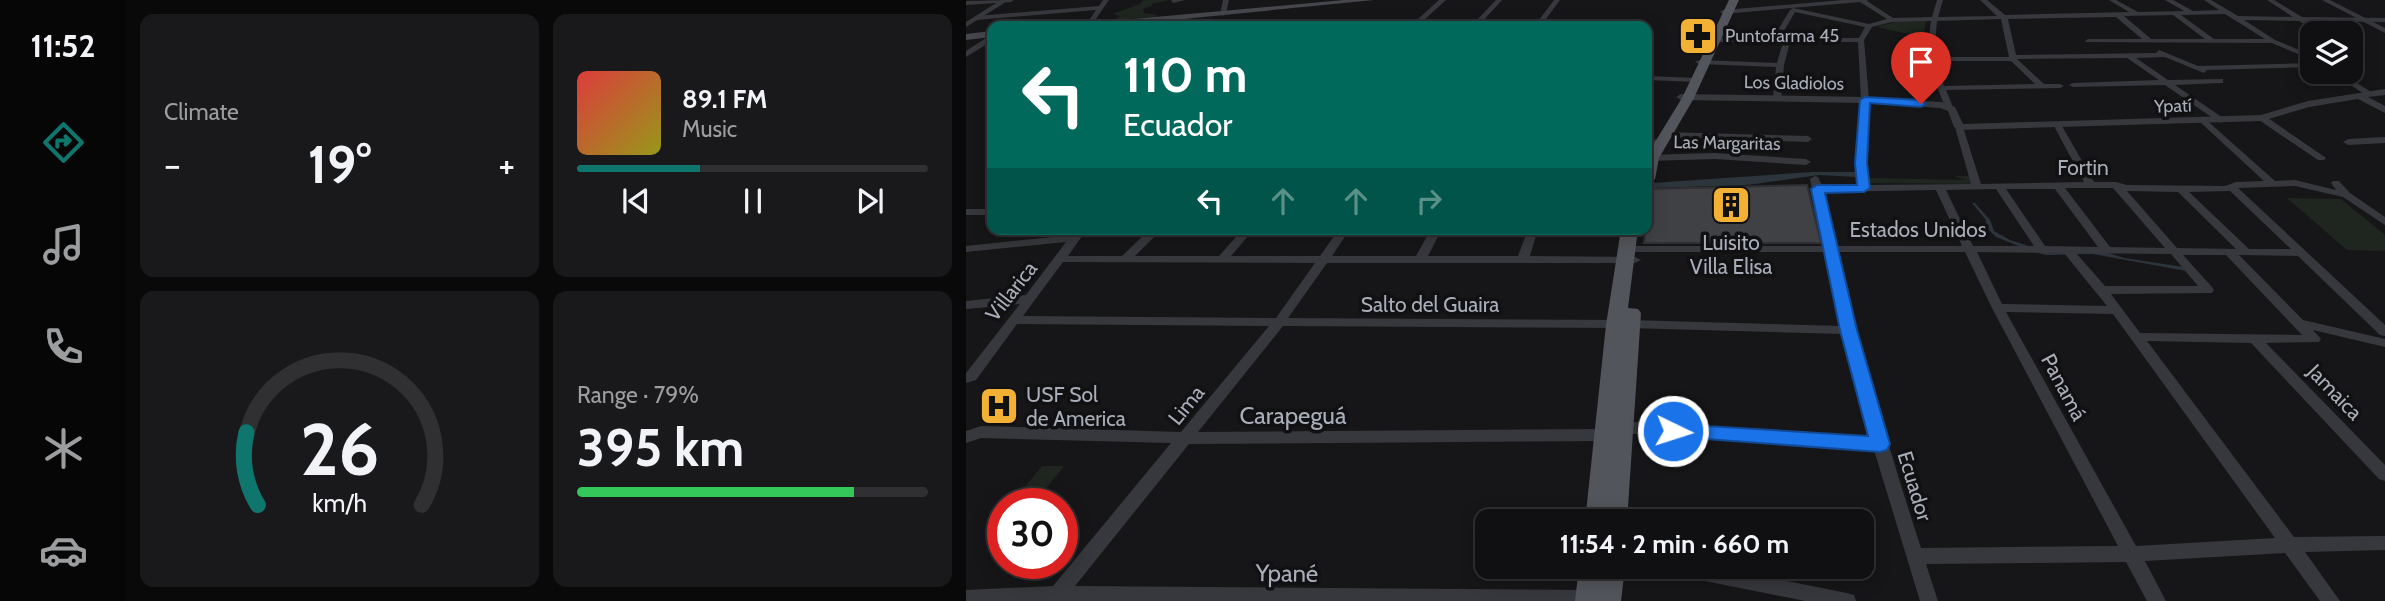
<!DOCTYPE html>
<meta charset="utf-8">
<style>
body{margin:0;font-family:Cabin,sans-serif;background:#19191b;color:#f1f3f6;height:100vh;display:flex;flex-direction:column;font-size:26px;white-space:nowrap}
*{box-sizing:border-box;margin:0}
p{font-size:23px;color:#9c9d9f}
.icon{flex:none;width:38px;height:38px;fill:none;stroke:currentColor;stroke-width:2;stroke-linecap:round;stroke-linejoin:round}
.map{position:relative;flex:1;overflow:hidden}
.sheet{display:flex;flex-direction:column;gap:14px;padding:14px;background:#09090a;width:840px}
.sheet>*{flex:none}
.banner{position:absolute;left:21px;top:21px;width:665px;height:214px;border-radius:14px;box-shadow:0 4px 18px #0003,0 0 0 2px #303032;background:#00695c;color:#fff;overflow:hidden}
.tools{position:absolute;left:1334px;top:21px;display:grid;gap:14px}
.tools a{display:grid;place-items:center;width:63px;height:63px;border-radius:14px;background:#101012;box-shadow:0 4px 18px #0003,0 0 0 2px #303032;font-size:35px}
.speed{position:absolute;left:21px;top:488px;display:flex;gap:14px;font-size:35px;font-weight:700;text-align:center}
.speed>*{display:grid;place-content:center;width:91px;height:91px;border-radius:50%;background:#101012;box-shadow:0 4px 18px #0003,0 0 0 2px #303032;line-height:1}
.speed .limit{border:10px solid #d22;background:#fff;color:#111}
.pin{position:absolute;display:grid;place-items:center;width:60px;height:60px;color:#fff;margin:-72px -30px;border-radius:50% 50% 50% 0;rotate:-45deg;box-shadow:0 0 7px #0007}
.pin .icon{rotate:45deg}
.me{position:absolute;width:77px;margin:-38px;rotate:94deg;stroke-linejoin:round;filter:drop-shadow(0 0 5px #0008)}
.turn{display:flex;align-items:center;gap:24px;height:147px;padding:0 21px;font-size:32px}
.turn .icon{width:91px;height:91px;stroke-width:2.5}
.turn b{display:block;font-size:49px;line-height:60px}
.lanes{display:flex;align-items:center;height:66px;padding:0 21px;background:#0003;justify-content:center;gap:35px;direction:ltr}
.lanes .off{opacity:.35}
.big{font-size:52px;font-weight:800;line-height:1.1}
.sheet .widget{flex:1;display:flex;flex-direction:column;justify-content:center;gap:10px;min-width:0;padding:0 24px;border-radius:14px;background:#19191b}
.sheet .dial{align-items:center;gap:0}
.dial svg{height:182px;overflow:visible;fill:none;stroke:#303032;stroke-width:7;stroke-linecap:round;text-anchor:middle}
.dial text{fill:#f1f3f6;stroke:none}
.song{display:flex;align-items:center;gap:21px}
.cover{width:84px;height:84px;border-radius:10px;background:linear-gradient(135deg,hsl(0 70% 55%),hsl(60 70% 35%))}
.played{height:7px;border-radius:4px;background:linear-gradient(90deg,#0f766e 35%,#303032 35%)}
.keys{display:flex;justify-content:space-around;direction:ltr}
.heat{display:flex;justify-content:space-between;align-items:center;font-size:38px;direction:ltr}
.charge{height:10px;border-radius:5px;background:linear-gradient(90deg,#34c759 79%,#303032 0)}
.sheet .tiles{flex:1;display:grid;gap:14px;grid-template-columns:repeat(2,1fr)}
.trip{position:absolute;left:509px;top:509px;width:399px;height:70px;border-radius:14px;background:#101012;box-shadow:0 4px 18px #0003,0 0 0 2px #303032;font-weight:800;line-height:70px;text-align:center}
main{display:flex;flex:1;min-height:0}
.dock{display:flex;flex-direction:column;width:126px;justify-content:space-around;align-items:center;background:#060607;color:#9c9d9f}
.dock .icon{width:49px;height:49px}
.dock .current{color:#0f766e}
.dock b{font-size:32px;color:#f1f3f6}
.map>svg:first-child{display:block}
.green{fill:#1e261f}
.water{fill:#2c353c}
.building{fill:#404145;stroke:#303034;stroke-width:2}
.lines{fill:none;stroke-linecap:round;stroke-linejoin:round}
.minor{fill:#37383d;fill-rule:evenodd}
.tertiary{fill:#37383d;fill-rule:evenodd}
.secondary{fill:#45474d;fill-rule:evenodd}
.primary{fill:#53555c;fill-rule:evenodd}
.route{fill:#1a73e8;stroke:#114b97;stroke-width:2}
.labels{text-anchor:middle;dominant-baseline:central;stroke-width:7;stroke-linejoin:round;paint-order:stroke}
.far-poi-label{font-size:18px;fill:#a8adb8;stroke:#111113;text-anchor:start}
.far-street-label{font-size:18px;fill:#a8adb8;stroke:#111113}
.street-label{font-size:21px;fill:#a8adb8;stroke:#111113}
.poi-label{font-size:21px;fill:#a8adb8;stroke:#111113}
.near-street-label{font-size:24px;fill:#a8adb8;stroke:#111113}
</style>
<main>
<nav class="dock">
<b>11:52</b>
<svg class="icon current" aria-label="directions" viewBox="0 0 24 24"><path d="M12 3l9 9-9 9-9-9zM9 14v-3h6M13 9l2 2-2 2"/></svg>
<svg class="icon" aria-label="music" viewBox="0 0 24 24"><path d="M9 18V5l10-2v13"/><circle cx="6" cy="18" r="3"/><circle cx="16" cy="16" r="3"/></svg>
<svg class="icon" aria-label="phone" viewBox="0 0 24 24"><path d="M5 4h4l2 5-3 2q2 4 5 5l2-3 5 2v4C11 20 4 13 5 4z"/></svg>
<svg class="icon" aria-label="climate" viewBox="0 0 24 24"><path d="M12 3v18M4 7l16 10M4 17L20 7"/></svg>
<svg class="icon" aria-label="car" viewBox="0 0 24 24"><path d="M5 17H2v-5l4-1 3-4h7l3 4 3 1v5h-3M9 17h6M6 11h13"/><circle cx="7" cy="17" r="2"/><circle cx="17" cy="17" r="2"/></svg>
</nav>
<section class="sheet">
<div class="tiles">
<div class="widget"><p>Climate</p>
<div class="heat"><a>−</a><b class="big">19°</b><a>+</a></div>
</div>
<div class="widget">
<div class="song"><i class="cover"></i><div><b>89.1 FM</b><p>Music</p></div></div>
<div class="played"></div>
<div class="keys"><svg class="icon" aria-label="previous" viewBox="0 0 24 24"><path d="M18 5L8 12l10 7zM5 5v14"/></svg><svg class="icon" aria-label="pause" viewBox="0 0 24 24"><path d="M8 5v14M16 5v14"/></svg><svg class="icon" aria-label="next" viewBox="0 0 24 24"><path d="M6 5l10 7-10 7zM19 5v14"/></svg></div>
</div>
<div class="widget dial"><svg viewBox="0 0 100 80">
<path d="M14 69A42 42 0 1 1 86 69"/>
<path d="M14 69A42 42 0 0 1 9 37" stroke="#0f766e"/>
<text x="50" y="56" font-size="32" font-weight="700">26</text>
<text x="50" y="72" font-size="11">km/h</text>
</svg></div>
<div class="widget"><p>Range · 79%</p><b class="big">395 km</b><div class="charge"></div></div>
</div>
</section>
<div class="map">
<svg width="1419" height="601" viewBox="0 0 1419 601">
<rect width="100%" height="100%" fill="#161618"/>
<!-- green -->
<path class="green" d="M177,0h26l-17,4v2l-9,3 1,4 13,2 -2,2 -40,3 5,-4 -8,-2 28,-10z
M960,21l-3,16 -47,-10 19,-5z
M988,176h20l2,8 -108,-1 1,-5 97,2z
M1321,198l54,1 44,36v16l-38,-1z
M76,466h22l-30,38h-23z"/>
<!-- water -->
<path class="water" d="M845,172h46l-1,5 -37,-2 -72,10 -96,3 1,-5z
M1006,203h3l15,17 4,11 16,9 31,10h58l25,8 60,9 2,4 -93,-17 -47,1 -12,-3 -38,-15 -11,-11 1,-6z"/>
<!-- building -->
<path class="building" d="M841,185l14,58h-177l7,-54z"/>
<g class="lines">
<!-- minor -->
<path class="minor" d="M48,0l-3,2 -45,3v-4z
M137,0h6l-18,26h-6l11,-16 -120,10 -3,-2 3,-2 123,-10z
M205,0h14l-12,3z
M257,0h6l-3,14 -3,2 -3,-2z
M473,0h7l-22,20 51,2 21,-22h6l-20,22 54,2 18,-24h6l-19,26 -121,-2 -4,2 -3,-2 -27,-1 -3,-2 3,-2 31,1z
M877,0h25l-1,1 26,17 39,-1 5,-17h6l-5,17 59,-1 -17,-16h7l18,15 124,-3 -20,-12h7l22,12 46,-1 -19,-11h8l20,11 26,-1 -15,-10h7l27,16 55,1 -26,-17h7l28,17 83,1v4l-76,-1 18,12h-7l-21,-12 -55,-1 31,20 37,15v5l-40,-17 -186,-1 -1,-1 3,-2h54l-26,-22 -108,2 8,36 140,-2 3,-3 39,16 114,-3v4l-105,3 -3,3 -39,-16 -29,1 32,22 55,-1v4h-3l-45,2 48,33 1,2 -4,3 -55,-38 -92,2 -4,-2 4,-2 86,-3 -32,-22 -110,1 27,25h16l4,2 -4,2 -114,2 7,17 -4,2 -4,-2 -19,-48 5,-38 -39,1 -20,5 -8,13 5,60 -3,63 3,22 102,-1 -16,-57 4,-3 4,3 18,57 103,-2 -30,-56 4,-3 4,3 32,56h22l11,3 98,1 11,-4 28,-1 -64,-59 -1,-2 4,-3 72,64 20,-1 41,10 -5,-7 2,-2h6l11,12 35,24v8l-42,-28 -48,-11 -57,2 147,137v11l-5,-1 -82,-79 -59,-1 64,65 82,19v8l-72,-17 8,9 -2,3 -53,1 119,122v16l-6,-2 -128,-136 -104,-2 147,196 91,-1v14l-80,2 35,49h-20l-35,-48 -140,8 21,40h-19l-21,-39 -200,2 12,37h-18l-46,-151 -253,-17 -5,-2 -2,-4 2,-4 5,-2 250,18 -27,-105 -214,-6 -347,-2 -85,106 411,-3 5,2 2,4 -2,4 -5,2 -420,3 -114,142 517,4 6,2 3,6 -1,3h-634v-11l87,-4 118,-143 -190,-5 -15,5v-12l15,-5 200,6 88,-106 -252,-2 -41,56 -10,3v-10l54,-69 -54,5v-8l60,-6 40,-53 -100,10v-6l106,-11 4,-6h11l-19,27h54l28,-27h12l-27,27h84l24,-27h11l-23,27h89l19,-27h11l-18,27h84l15,-27h11l-14,27h90l10,-27h10l-8,27 105,1 6,3 -6,3h-308l-39,55 342,2 212,6 -16,-74h-199l-6,-3 6,-3h197l-14,-67 5,-3 3,1 4,9 37,-1 -3,-22 5,-63 -3,-58h-68l-6,23 -3,34 -4,2 -4,-2 3,-32 -77,-3 -4,-2 4,-2 78,3 6,-21h-73l-3,-2 3,-2h63l17,-28 3,-2 76,16 18,-5 -27,-17 -137,12 -3,-2 3,-2zM829,12l70,15 -6,11h-79zM1259,14l40,25h-51l-33,-24zM1207,15l32,24h-54l-27,-23zM1035,19l8,38h-75l3,-36zM969,61h76l24,23 -91,2zM1099,188h48l52,60 -55,-1zM1030,189l38,57h-61l-27,-56zM1040,189h49l43,58 -53,-1zM970,190l26,56h-126l-13,-54zM1161,191l51,1 58,57 -59,-1zM1264,191l61,58h-42l-60,-57zM871,252h128l27,56 126,238 -197,2c-32,-98 -60,-195 -84,-296zM1011,252l87,1 43,53 -105,-2zM1110,253l95,1 27,32h-93zM1217,255h43l76,80 -162,-2 -29,-39 101,-1 2,-3 -2,-3zM97,262l252,1 -39,55 -253,-2zM1040,312l107,2 162,224 -139,8z
M1384,47l10,5 -4,2 -6,-2z
M1365,72h9l34,22 -7,2z
M681,76l50,2 4,2 -4,2 -50,-2z
M1293,116h6l61,42 -2,2h-6l-59,-40z
M699,132l143,4 4,3 -4,3 -146,-5 -1,-2z
M1419,137v6l-37,2 -5,-3 5,-3z
M681,139l14,1 5,3 -5,3 -14,-1z
M749,153l91,6 5,3 -5,3 -91,-6 -68,2v-6z
M0,209h26v6h-26z
M700,567h50l131,26 7,2 2,6h-51l-130,-26 -6,-2z"/>
<!-- tertiary -->
<path class="tertiary" d="M35,0h8l-43,27v-5z
M1356,0h8l55,28v5z
M23,36h3v5l-26,16v-6z
M1419,89v6l-17,2 17,9v7l-27,-14 -49,8 -47,14 -303,9 -5,-3 -6,-16 -8,-3 -75,-5 -184,-3 -5,-3 5,-3 184,3 76,5 14,5 8,17 298,-9 47,-14z"/>
<!-- secondary -->
<path class="secondary" d="M378,0h30l-261,26h-29l4,-3z
M26,31v6l-26,3v-6z"/>
<!-- primary -->
<path class="primary" d="M763,0h10l-45,98 -35,60 -4,21 -8,5v-29l35,-57z
M655,229h17l-10,79 10,1 3,4 -14,209h-42l21,-197z
M613,567h46l-4,34h-46z"/>
</g>
<!-- route -->
<path class="route" d="M899,97l56,3 5,4 -5,3 -51,-4 -3,60 3,25 -6,4 -39,1 32,137 33,114 -3,6 -7,2 -214,-16 -3,-5 3,-5 7,-2 195,12 -28,-106 -29,-141 6,-4h40l-2,-22 5,-63z"/>
<!-- icons -->
<defs>
<g id="pharmacy-square" transform="scale(2.0125)"><rect x="-9" y="-9" width="18" height="18" rx="4" fill="#f2b134" stroke="#111113"/><path d="M-2-6h4v4h4v4h-4v4h-4v-4h-4v-4h4Z" fill="#111"/></g>
<g id="building-square" transform="scale(2.0125)"><rect x="-9" y="-9" width="18" height="18" rx="4" fill="#f2b134" stroke="#111113"/><path d="M-4-6H4V6H1V3H-1V6H-4ZM-2.5-4.3h1.7v1.8h-1.7ZM.8-4.3h1.7v1.8H.8ZM-2.5-1h1.7V.8h-1.7ZM.8-1h1.7V.8H.8Z" fill="#111"/></g>
<g id="hospital-square" transform="scale(2.0125)"><rect x="-9" y="-9" width="18" height="18" rx="4" fill="#f2b134" stroke="#111113"/><path d="M-5-5h3v3.5h4V-5h3V5h-3V1.5h-4V5h-3Z" fill="#111"/></g>
</defs>
<g fill-rule="evenodd">
<use href="#pharmacy-square" x="732" y="36"/>
<use href="#building-square" x="765" y="205"/>
<use href="#hospital-square" x="33" y="406"/>
</g>
<g class="labels">
<!-- far-poi labels -->
<g class="far-poi-label">
<text x="759" y="36">Puntofarma 45</text>
</g>
<!-- far-street labels -->
<g class="far-street-label">
<text transform="translate(828 83) rotate(1)">Los Gladiolos</text>
<text transform="translate(1207 106) rotate(-2)">Ypatí</text>
<text transform="translate(761 143) rotate(1)">Las Margaritas</text>
</g>
<!-- street labels -->
<g class="street-label">
<text x="1117" y="167">Fortin</text>
<text x="952" y="229">Estados Unidos</text>
<text transform="translate(45 291) rotate(-52)">Villarica</text>
<text x="464" y="304">Salto del Guaira</text>
<text transform="translate(1098 387) rotate(62)">Panamá</text>
<text transform="translate(1369 392) rotate(46)">Jamaica</text>
<text transform="translate(220 405) rotate(-51)">Lima</text>
<text transform="translate(949 486) rotate(73)">Ecuador</text>
</g>
<!-- poi labels -->
<g class="poi-label">
<text x="765" y="242">Luisito<tspan x="765" dy="24">Villa Elisa</tspan></text>
<text x="60" y="394" text-anchor="start">USF Sol<tspan x="60" dy="24">de America</tspan></text>
</g>
<!-- near-street labels -->
<g class="near-street-label">
<text x="327" y="415">Carapeguá</text>
<text transform="translate(321 573) rotate(1)">Ypané</text>
</g>
</g>
</svg>
<div class="tools">
<a><svg class="icon" aria-label="layers" viewBox="0 0 24 24"><path d="M12 4l9 5-9 5-9-5zM3 14l9 5 9-5"/></svg></a>
</div>
<div class="speed"><div class="limit">30</div></div>
<div class="pin" style="left:955px;top:104px;background:#d93025"><svg class="icon" aria-label="arrive" viewBox="0 0 24 24"><path d="M6 21V4h12l-3 4 3 4H6"/></svg></div>
<svg class="me" style="left:707px;top:431px" viewBox="-20 -20 40 40"><circle r="17" fill="#1a73e8" stroke="#fff" stroke-width="3"/><path d="M0-11L8 9 0 5-8 9z" fill="#fff"/></svg>
<div class="trip">11:54 · 2 min · 660 m</div>
<div class="banner">
<div class="turn"><svg class="icon" aria-label="left" viewBox="0 0 24 24"><path d="M17 20v-9H6M10 6l-5 5 5 5"/></svg><div><b>110 m</b>Ecuador</div></div>
<div class="lanes"><svg class="icon" aria-label="left" viewBox="0 0 24 24"><path d="M17 20v-9H6M10 6l-5 5 5 5"/></svg><svg class="icon off" aria-label="ahead" viewBox="0 0 24 24"><path d="M12 20V5M6 11l6-6 6 6"/></svg><svg class="icon off" aria-label="ahead" viewBox="0 0 24 24"><path d="M12 20V5M6 11l6-6 6 6"/></svg><svg class="icon off" aria-label="right" viewBox="0 0 24 24"><path d="M7 20v-9h11M14 6l5 5-5 5"/></svg></div>
</div>
</div>
</main>
